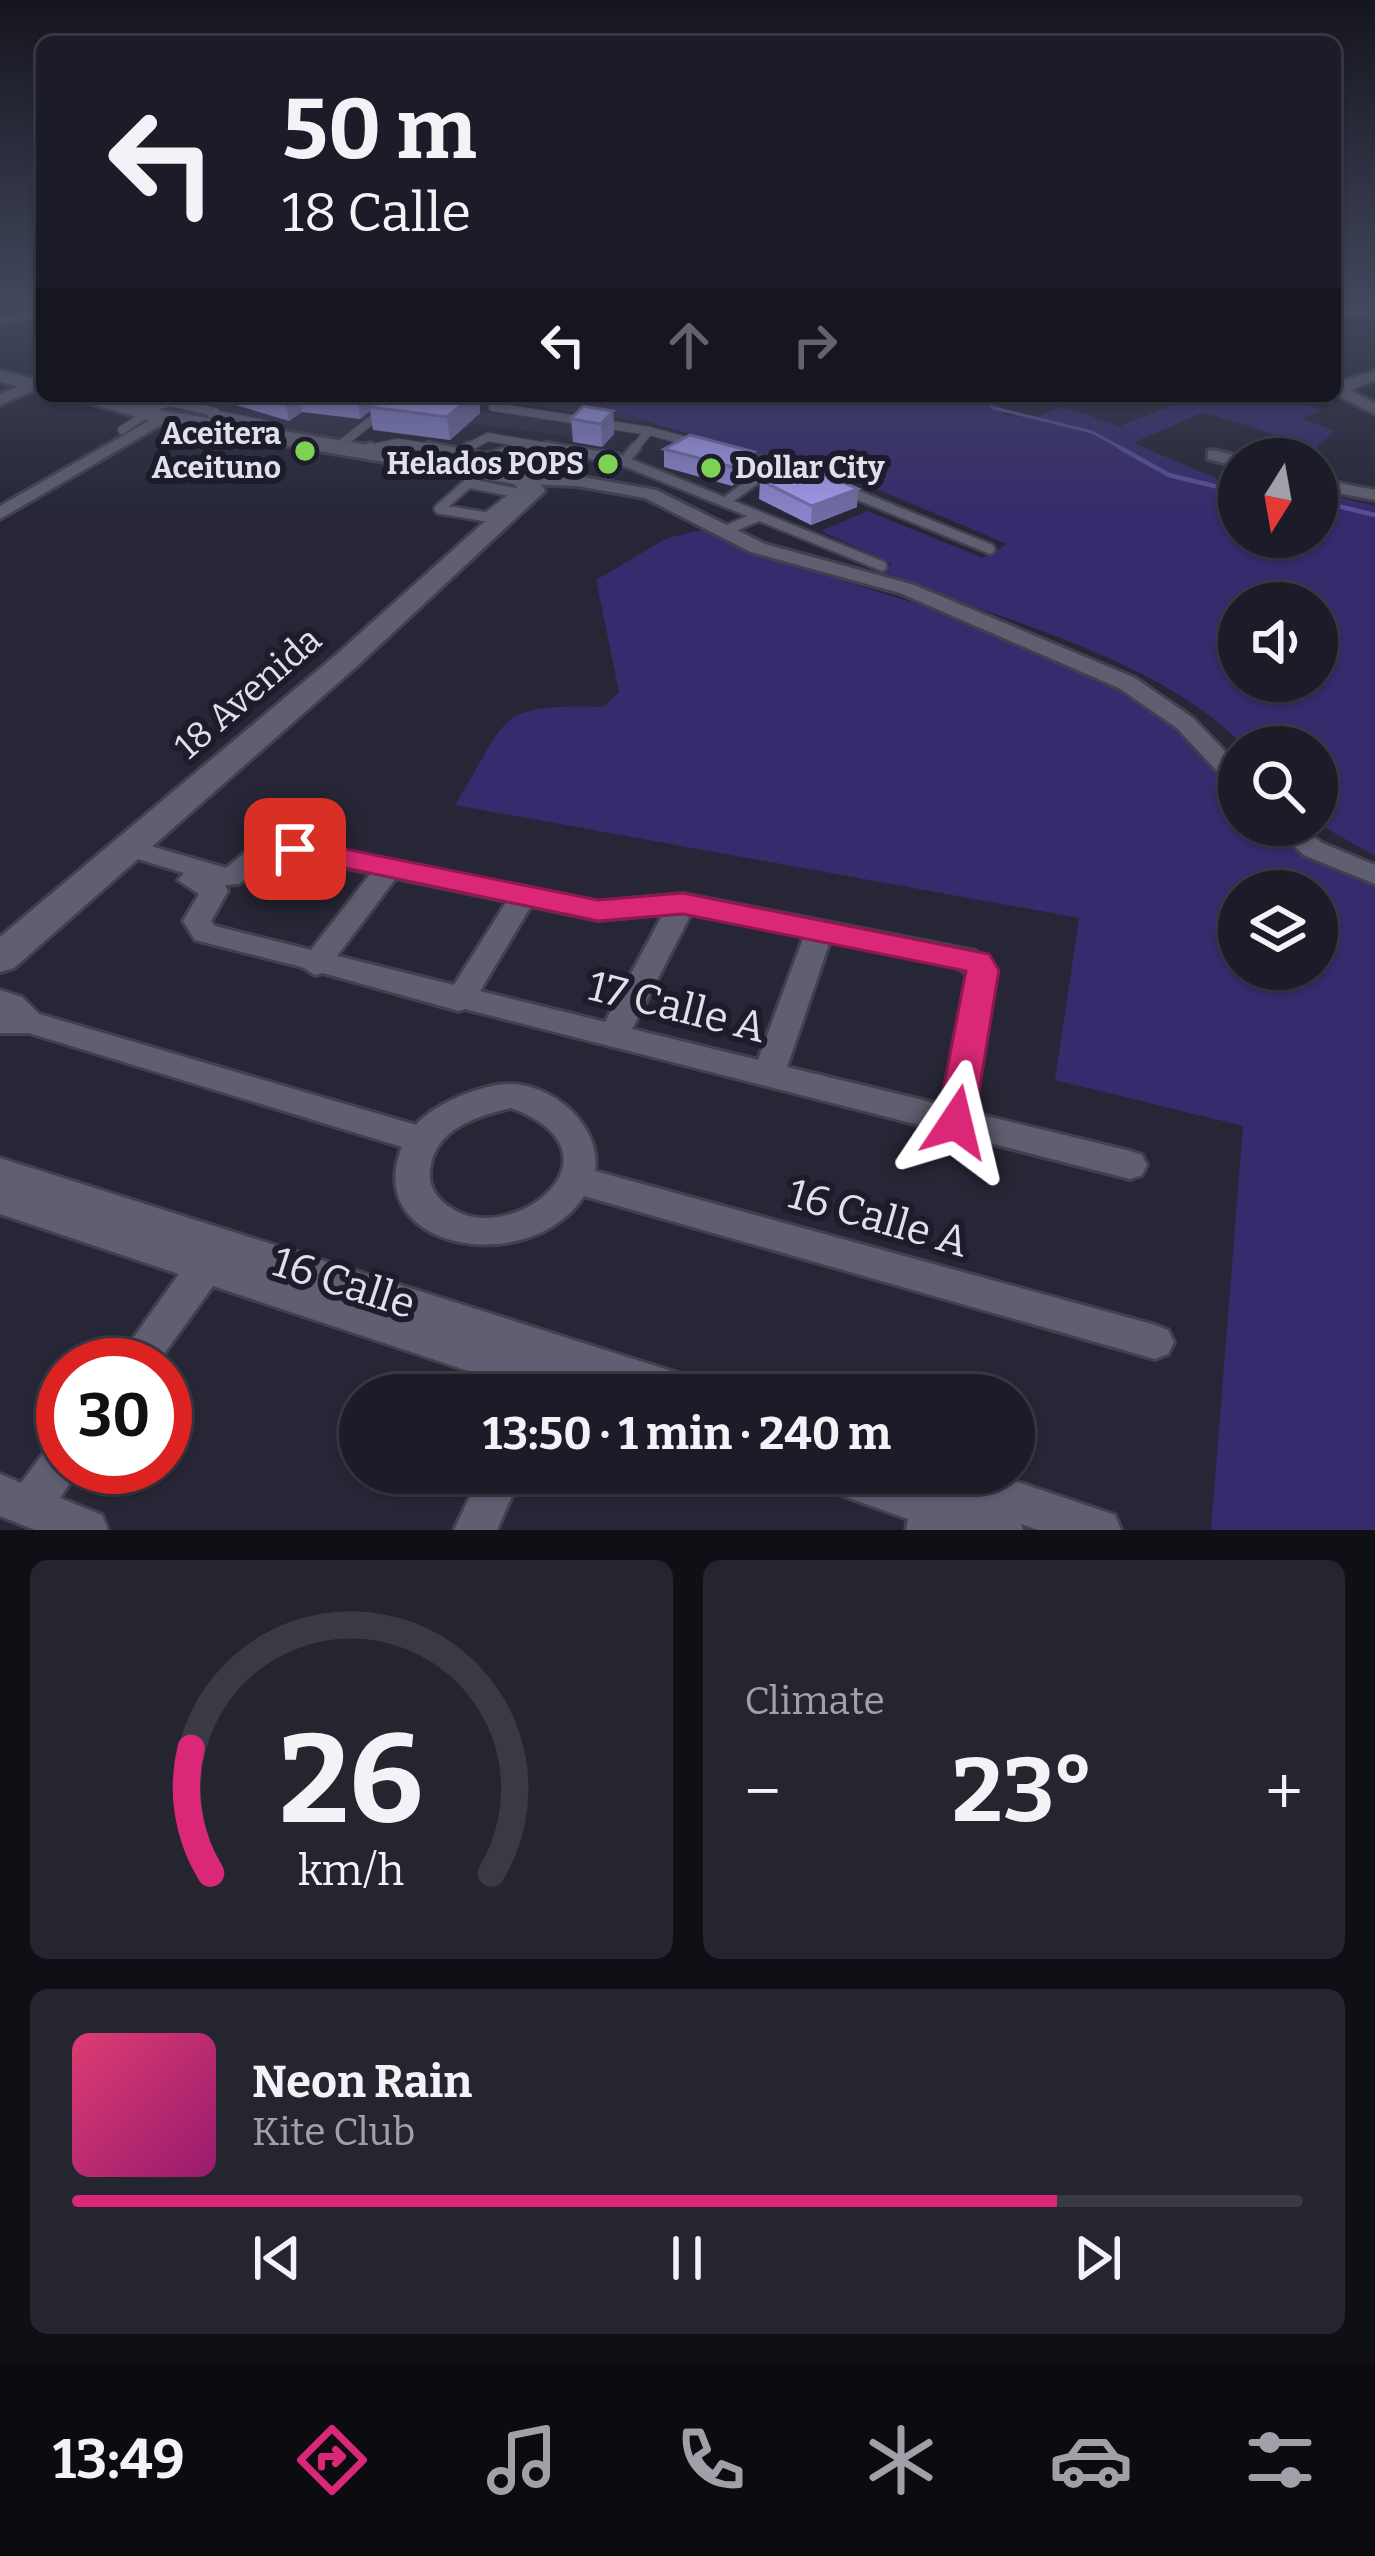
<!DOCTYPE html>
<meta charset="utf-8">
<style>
body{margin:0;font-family:Bitter,serif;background:#252530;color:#f1f3f6;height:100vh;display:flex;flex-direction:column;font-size:45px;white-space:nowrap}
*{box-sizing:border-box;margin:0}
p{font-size:39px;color:#a0a1a8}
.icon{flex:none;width:66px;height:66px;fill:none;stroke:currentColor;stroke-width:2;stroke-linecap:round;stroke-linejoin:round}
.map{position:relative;height:1530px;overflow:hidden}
.sheet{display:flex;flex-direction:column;gap:30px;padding:30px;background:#0f0f16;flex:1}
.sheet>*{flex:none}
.top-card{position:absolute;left:36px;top:36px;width:1305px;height:366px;border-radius:18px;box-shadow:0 3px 9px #0004,0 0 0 3px #3a3a45;background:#1c1c28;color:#f1f3f6;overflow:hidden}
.needle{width:78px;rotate:191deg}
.buttons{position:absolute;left:1218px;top:438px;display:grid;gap:24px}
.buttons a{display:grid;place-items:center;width:120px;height:120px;border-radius:50%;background:#1c1c28;box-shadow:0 3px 9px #0004,0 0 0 3px #3a3a45;font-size:60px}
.speed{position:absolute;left:36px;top:1338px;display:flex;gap:24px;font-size:60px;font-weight:700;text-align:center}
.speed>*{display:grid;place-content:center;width:156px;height:156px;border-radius:50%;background:#1c1c28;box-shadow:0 3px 9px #0004,0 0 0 3px #3a3a45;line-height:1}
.speed .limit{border:18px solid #d22;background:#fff;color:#111}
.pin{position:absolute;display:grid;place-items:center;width:102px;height:102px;color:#fff;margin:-51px;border-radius:24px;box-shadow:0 6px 18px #0006}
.me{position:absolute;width:132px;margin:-66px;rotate:10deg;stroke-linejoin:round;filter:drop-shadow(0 0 9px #0008)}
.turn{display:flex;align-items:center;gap:42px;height:252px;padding:0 48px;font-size:54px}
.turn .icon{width:156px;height:156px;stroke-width:2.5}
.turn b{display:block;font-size:84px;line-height:102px}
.lanes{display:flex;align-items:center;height:114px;padding:0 48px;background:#0003;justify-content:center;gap:60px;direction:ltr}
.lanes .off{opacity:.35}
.big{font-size:90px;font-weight:700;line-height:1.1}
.sheet .tile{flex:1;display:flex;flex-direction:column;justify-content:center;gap:18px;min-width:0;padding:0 42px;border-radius:18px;background:#252530}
.sheet .dial{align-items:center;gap:0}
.dial svg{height:312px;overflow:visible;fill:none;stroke:#3a3a45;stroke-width:7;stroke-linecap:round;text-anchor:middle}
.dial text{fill:#f1f3f6;stroke:none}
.song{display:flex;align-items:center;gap:36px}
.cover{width:144px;height:144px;border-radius:18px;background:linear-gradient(135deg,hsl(340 70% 55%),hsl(320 70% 35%))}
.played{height:12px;border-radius:6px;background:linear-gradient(90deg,#db2777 80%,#3a3a45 80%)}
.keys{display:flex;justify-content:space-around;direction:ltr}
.heat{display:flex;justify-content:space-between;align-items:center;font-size:66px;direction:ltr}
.sheet .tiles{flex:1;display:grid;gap:30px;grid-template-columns:1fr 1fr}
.tile:last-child{grid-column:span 2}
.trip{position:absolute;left:339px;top:1374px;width:696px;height:120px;border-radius:60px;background:#1c1c28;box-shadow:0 3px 9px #0004,0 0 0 3px #3a3a45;font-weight:700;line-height:120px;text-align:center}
.dock{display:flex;height:192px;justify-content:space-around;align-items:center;background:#0b0b10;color:#a0a1a8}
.dock .icon{width:84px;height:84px}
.dock .selected{color:#db2777}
.dock b{font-size:54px;color:#f1f3f6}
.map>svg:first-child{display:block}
.built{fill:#2f2e44}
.green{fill:#362b6d;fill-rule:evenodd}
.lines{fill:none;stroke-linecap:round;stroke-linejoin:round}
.stream-far1{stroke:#584f99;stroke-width:3}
.stream{stroke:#584f99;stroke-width:4.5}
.lane-far1-casing{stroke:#42404e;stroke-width:10}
.lane-casing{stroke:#42404e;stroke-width:14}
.street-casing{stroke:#42404e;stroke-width:6}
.secondary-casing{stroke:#42404e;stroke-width:6}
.lane-far1{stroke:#605f72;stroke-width:8}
.lane{stroke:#605f72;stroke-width:9}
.street{fill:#605f72;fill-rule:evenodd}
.secondary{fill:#605f72;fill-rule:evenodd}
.wall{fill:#8a84ca}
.shaded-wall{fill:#716ca4}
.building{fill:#a19aeb;stroke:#716ca4;stroke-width:3}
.route{fill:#db2777;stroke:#8e194d;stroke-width:3}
.poi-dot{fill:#7dd154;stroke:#1d1c2c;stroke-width:4.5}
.labels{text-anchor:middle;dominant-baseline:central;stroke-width:12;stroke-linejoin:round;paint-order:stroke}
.far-poi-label{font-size:30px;font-weight:bold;fill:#e0e0eb;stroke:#1d1c2c;text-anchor:end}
.street-label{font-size:36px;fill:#e0e0eb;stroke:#1d1c2c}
.near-street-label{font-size:42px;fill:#e0e0eb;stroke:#1d1c2c}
</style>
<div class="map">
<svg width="1375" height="1530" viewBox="0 0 1375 1530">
<rect width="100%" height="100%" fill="#262636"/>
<!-- built -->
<path class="built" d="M158,396h402l88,27 -161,-24 -10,12 138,17 -16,17 -31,-4 2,-5 -97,-12 -24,16 -83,-12 -19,17 -208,-42z"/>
<!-- green -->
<path class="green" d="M560,396h437l6,19 31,3 28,-11 58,19 71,-28 17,6c38,-18 78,-6 115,7l-22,7 34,13 -19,17 -112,-36 -71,31 106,45v49h78v-45l58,14v350l-58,-33v-76h-72c-86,-90 -249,-130 -365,-172l12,-11 -71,-33 46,-20 116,47 24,-14 -130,-55zM1239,603h78v78h-78z
M706,529l32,18 280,89 116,52 86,57 19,23v57h46l90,54v651h-164l32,-404 -188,-46 24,-162 -624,-113c55,-89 38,-101 148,-98l16,-15 -23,-112 71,-42zM1239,891h78v78h-78z"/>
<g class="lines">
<!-- stream-far1 -->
<path class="stream-far1" d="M982,396l12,12 98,24 33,18"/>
<!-- stream -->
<path class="stream" d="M1119,447l50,28 70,17
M1317,501l58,14"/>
<!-- lane-far1 casing -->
<g class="lane-far1-casing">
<path id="lane-far1" d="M0,321l42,-9
M493,407l156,24 -16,19
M136,411l35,-9 44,10
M212,414l52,10
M122,430l24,-16
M649,431l45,12
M336,448l67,-52
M363,450l35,-7 44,7
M463,450l25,-13 76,13
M516,450l7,-4"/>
</g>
<!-- lane casing -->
<g class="lane-casing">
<path id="lane" d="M428,447l59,11 34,-11
M547,447l28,5
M359,452l11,-5
M460,452l9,-5
M742,456l62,18
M625,460l11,-13
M480,473l-41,36 48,8 39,-31
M552,480l23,-28 41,6 266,108
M468,483l49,10
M845,490l145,59
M725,502l50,-37
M722,532l35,-15"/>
</g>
<!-- street casing -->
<g class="street-casing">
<path id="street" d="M1335,306l40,3v8l-40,-3z
M1375,371v9l-25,10 25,13v11l-40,-20v-11z
M33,380l5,2v6l-38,17v-11z
M159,415l14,3 -173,101v-13z
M1214,450l31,8v1h-6v8l-31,-8v-8z
M527,475l50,1 79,14 109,54 149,41 221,93 58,40 46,48v21l-9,-2 -53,-57 -58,-40 -219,-95 -149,-41 -106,-54 -68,-12 -56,-2v-8z
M1317,479l58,11v10l-58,-11z
M1270,825h29l23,18 53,22v19l-71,-29z
M130,840l96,28 27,-22 42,-5 303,61 85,-8 292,57 21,20 -22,142 156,38 12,4 5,10 -5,10 -12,4 -665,-170 -6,2 -136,-38 -8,2 -13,-8 -107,-27 -12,-19 16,-27 -21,-14 6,-7 -63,-19 -4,-6 4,-6zM295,857l76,16 -60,77 -96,-24 -4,-5 17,-30 -3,-6 14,-1 30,-24zM396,878l111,23 -53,84 -117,-29zM531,906l67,14 65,-6 -58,108 -125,-31zM691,914l113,22 -46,124 -126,-31zM830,941l126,25 11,8 -24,131 -156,-38z
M0,990l22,7 17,17 377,111c17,-21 68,-42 96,-41 43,2 90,43 83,87l560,154 13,5 6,12 -6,12 -13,5 -571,-163c-55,84 -224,53 -182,-49l-373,-114h-29zM511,1108c123,46 0,141 -60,100 -14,-9 -23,-21 -21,-38 5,-42 45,-53 81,-62z
M0,1158l687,218 14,6 5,13h-75l-18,-6 2,6h-74l-328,-109 -57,79h-42l65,-91 -179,-60z
M63,1440v27h17l-20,31 42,17 6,15h-73l-35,-14v-42l21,9 28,-37z
M481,1473h41l-25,57h-43z
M812,1473h81l19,6 -2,-6h81l124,42 6,15h-83l-17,-6 2,6h-117l2,-11 -90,-32z"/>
</g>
<!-- secondary casing -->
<g class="secondary-casing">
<path id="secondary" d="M0,370l42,11v12l-42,-11z
M65,396h37l63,15 351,59 19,5 10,16 -189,176 -342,301 -14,4v-35l336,-282 184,-165 -6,-6 -349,-59z"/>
</g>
<!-- lane-far1 -->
<use href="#lane-far1" class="lane-far1"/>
<!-- lane -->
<use href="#lane" class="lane"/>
<!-- street -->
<use href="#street" class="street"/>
<!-- secondary -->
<use href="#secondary" class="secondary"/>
</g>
<!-- wall -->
<path class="wall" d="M206,396h273l1,17 -30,27 -77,-10 -3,-19 -10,8 -58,-7 -13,9z
M613,411l1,23 -12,13 -29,-5 -2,-23z
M664,449l90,3v18l-22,16 -68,-19z
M760,480l97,27 -46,18 -52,-26z"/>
<!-- shaded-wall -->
<path class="shaded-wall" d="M299,396l3,16 -13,9 -3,-17z
M365,396h25l-20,11v4l-10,8 -2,-17z
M458,396h21l1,17 -30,27 -3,-23z
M613,411l1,23 -12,13 -1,-23z
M754,452v18l-22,16 1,-19z
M858,489l-1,18 -46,18 1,-19z"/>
<!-- building -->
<path class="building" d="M260,396h38l-12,8z
M306,396h59l-7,6z
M384,396h88l-25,21 -77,-10z
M583,406l30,5 -12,13 -30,-5z
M690,435l64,17 -21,15 -69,-18z
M801,464l57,25 -46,17 -52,-26z"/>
<!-- sky -->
<linearGradient id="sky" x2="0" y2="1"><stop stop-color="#15151e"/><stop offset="0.59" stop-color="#41475d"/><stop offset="1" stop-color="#41475d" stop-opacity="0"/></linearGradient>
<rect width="1375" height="517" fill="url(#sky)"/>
<!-- route -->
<path class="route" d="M295,839l303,61 85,-7 306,61 10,16 -25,152 -5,11 -13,4 -13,-4 -6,-11 29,-151 -283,-57 -85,7 -314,-66 -4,-6z"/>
<!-- markers -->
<g class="poi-dot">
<circle cx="305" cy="451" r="12"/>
<circle cx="608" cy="464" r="12"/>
<circle cx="711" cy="468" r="12"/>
</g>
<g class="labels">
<!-- far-poi labels -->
<g class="far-poi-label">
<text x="281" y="434">Aceitera<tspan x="281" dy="34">Aceituno</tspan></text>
<text x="584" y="464">Helados POPS</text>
<text x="735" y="468" text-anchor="start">Dollar City</text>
</g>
<!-- street labels -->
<g class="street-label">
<text transform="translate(248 693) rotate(-41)">18 Avenida</text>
</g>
<!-- near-street labels -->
<g class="near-street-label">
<text transform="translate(677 1007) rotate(14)">17 Calle A</text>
<text transform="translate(878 1218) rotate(16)">16 Calle A</text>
<text transform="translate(344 1283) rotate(18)">16 Calle</text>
</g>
</g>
</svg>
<div class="buttons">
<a><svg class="needle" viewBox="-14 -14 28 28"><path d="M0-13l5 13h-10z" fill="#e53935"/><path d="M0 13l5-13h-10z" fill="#a0a1a8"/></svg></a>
<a><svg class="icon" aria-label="sound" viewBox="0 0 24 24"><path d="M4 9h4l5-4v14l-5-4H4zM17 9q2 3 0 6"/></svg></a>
<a><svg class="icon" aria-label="search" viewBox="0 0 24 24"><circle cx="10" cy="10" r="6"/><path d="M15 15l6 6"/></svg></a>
<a><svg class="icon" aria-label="layers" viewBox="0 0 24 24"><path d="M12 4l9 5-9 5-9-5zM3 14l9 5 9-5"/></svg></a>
</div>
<div class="speed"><div class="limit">30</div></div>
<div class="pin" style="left:295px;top:849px;background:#d93025"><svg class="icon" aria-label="arrive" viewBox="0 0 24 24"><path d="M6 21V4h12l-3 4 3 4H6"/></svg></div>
<svg class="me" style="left:956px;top:1122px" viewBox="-20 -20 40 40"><path d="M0-17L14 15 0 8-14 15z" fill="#db2777" stroke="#fff" stroke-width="4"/></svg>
<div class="trip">13:50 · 1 min · 240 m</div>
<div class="top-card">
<div class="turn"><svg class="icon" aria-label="left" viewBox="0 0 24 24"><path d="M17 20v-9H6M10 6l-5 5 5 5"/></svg><div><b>50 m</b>18 Calle</div></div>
<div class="lanes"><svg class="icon" aria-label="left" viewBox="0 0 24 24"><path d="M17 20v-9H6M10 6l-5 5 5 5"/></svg><svg class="icon off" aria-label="ahead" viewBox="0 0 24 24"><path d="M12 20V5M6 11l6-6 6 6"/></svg><svg class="icon off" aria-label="right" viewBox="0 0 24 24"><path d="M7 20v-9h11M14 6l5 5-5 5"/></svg></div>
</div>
</div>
<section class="sheet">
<div class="tiles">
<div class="tile dial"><svg viewBox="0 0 100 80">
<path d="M14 69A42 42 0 1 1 86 69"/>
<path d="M14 69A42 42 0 0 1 9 37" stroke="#db2777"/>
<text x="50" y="56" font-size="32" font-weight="700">26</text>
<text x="50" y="72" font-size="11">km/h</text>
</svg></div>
<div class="tile"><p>Climate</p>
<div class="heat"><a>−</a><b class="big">23°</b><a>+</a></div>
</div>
<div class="tile">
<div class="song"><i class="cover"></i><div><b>Neon Rain</b><p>Kite Club</p></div></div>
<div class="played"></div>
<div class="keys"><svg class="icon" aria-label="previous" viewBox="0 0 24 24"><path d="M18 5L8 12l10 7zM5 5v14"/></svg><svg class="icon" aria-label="pause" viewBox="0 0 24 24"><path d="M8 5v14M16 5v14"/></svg><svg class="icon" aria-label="next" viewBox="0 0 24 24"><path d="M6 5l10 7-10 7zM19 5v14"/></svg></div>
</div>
</div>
</section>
<nav class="dock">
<b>13:49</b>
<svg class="icon selected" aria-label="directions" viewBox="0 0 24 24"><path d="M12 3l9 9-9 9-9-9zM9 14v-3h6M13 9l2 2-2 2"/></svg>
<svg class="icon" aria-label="music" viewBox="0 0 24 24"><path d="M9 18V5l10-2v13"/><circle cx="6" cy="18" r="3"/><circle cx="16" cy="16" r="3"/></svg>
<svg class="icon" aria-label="phone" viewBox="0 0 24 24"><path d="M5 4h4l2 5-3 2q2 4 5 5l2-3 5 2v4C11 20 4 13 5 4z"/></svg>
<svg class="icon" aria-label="climate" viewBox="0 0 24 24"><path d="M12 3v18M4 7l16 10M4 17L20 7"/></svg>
<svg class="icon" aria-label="car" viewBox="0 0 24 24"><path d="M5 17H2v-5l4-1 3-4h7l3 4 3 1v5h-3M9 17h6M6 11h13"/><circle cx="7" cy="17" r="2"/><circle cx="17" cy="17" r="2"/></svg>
<svg class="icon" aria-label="filters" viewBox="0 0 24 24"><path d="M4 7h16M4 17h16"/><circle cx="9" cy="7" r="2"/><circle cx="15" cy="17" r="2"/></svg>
</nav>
